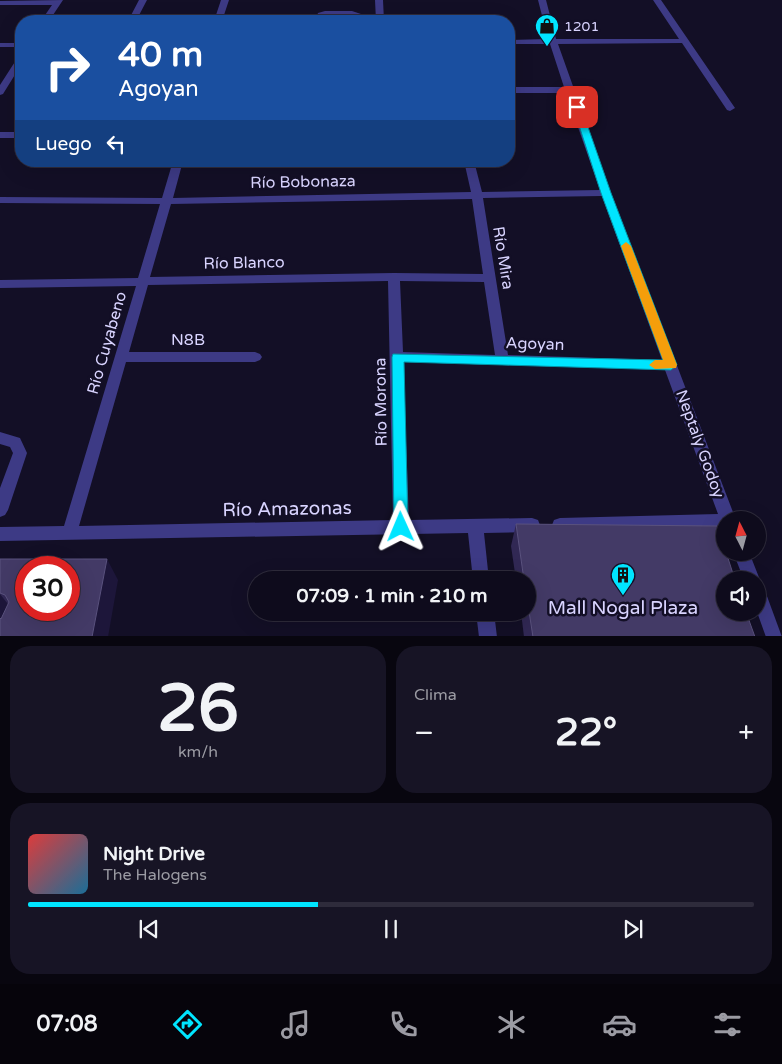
<!DOCTYPE html>
<html lang="es">
<meta charset="utf-8">
<style>
body{margin:0;font-family:"Varela Round",sans-serif;background:#171425;color:#f1f3f6;height:100vh;display:flex;flex-direction:column;font-size:19px;white-space:nowrap}
*{box-sizing:border-box;margin:0}
p{font-size:16px;color:#9b9ba3}
.icon{flex:none;width:28px;height:28px;fill:none;stroke:currentColor;stroke-width:2;stroke-linecap:round;stroke-linejoin:round}
.map{position:relative;height:636px;overflow:hidden}
.details{display:flex;flex-direction:column;gap:10px;padding:10px;background:#08060f;flex:1}
.details>*{flex:none}
.hud{position:absolute;left:15px;top:15px;width:500px;height:152px;border-radius:20px;box-shadow:0 5px 20px #0002,0 0 0 1px #2e2b3b;background:#1a4fa0;color:#fff;overflow:hidden}
.needle{width:32px;rotate:354deg}
.fabs{position:absolute;left:716px;top:511px;display:grid;gap:10px}
.fabs a{display:grid;place-items:center;width:50px;height:50px;border-radius:50%;background:#0e0b1c;box-shadow:0 5px 20px #0002,0 0 0 1px #2e2b3b;font-size:25px}
.speed{position:absolute;left:15px;top:556px;display:flex;gap:10px;font-size:25px;font-weight:700;text-align:center}
.speed>*{display:grid;place-content:center;width:65px;height:65px;border-radius:50%;background:#0e0b1c;box-shadow:0 5px 20px #0002,0 0 0 1px #2e2b3b;line-height:1}
.speed .limit{border:8px solid #d22;background:#fff;color:#111}
.pin{position:absolute;display:grid;place-items:center;width:42px;height:42px;color:#fff;margin:-21px;border-radius:10px;box-shadow:0 2px 8px #0006}
.me{position:absolute;width:55px;margin:-28px;rotate:359deg;stroke-linejoin:round;filter:drop-shadow(0 0 4px #0008)}
.turn{display:flex;align-items:center;gap:18px;height:105px;padding:0 20px;font-size:22px}
.turn .icon{width:65px;height:65px;stroke-width:2.5}
.turn b{display:block;font-size:35px;line-height:42px}
.then{display:flex;align-items:center;height:48px;padding:0 20px;background:#0003;gap:10px;font-size:19px}
.big{font-size:38px;font-weight:700;line-height:1.1}
.details .widget{flex:1;display:flex;flex-direction:column;justify-content:center;gap:8px;min-width:0;padding:0 18px;border-radius:20px;background:#171425}
.details .dial{align-items:center;gap:0}
.dial b{font-size:65px;line-height:1}
.song{display:flex;align-items:center;gap:15px}
.cover{width:60px;height:60px;border-radius:8px;background:linear-gradient(135deg,hsl(0 70% 55%),hsl(200 70% 35%))}
.played{height:5px;border-radius:2px;background:linear-gradient(90deg,#00e5ff 40%,#2e2b3b 40%)}
.keys{display:flex;justify-content:space-around;direction:ltr}
.heat{display:flex;justify-content:space-between;align-items:center;font-size:28px;direction:ltr}
.details .tiles{flex:1;display:grid;gap:10px;grid-template-columns:1fr 1fr}
.widget:last-child{grid-column:span 2}
.trip{position:absolute;left:248px;top:571px;width:288px;height:50px;border-radius:25px;background:#0e0b1c;box-shadow:0 5px 20px #0002,0 0 0 1px #2e2b3b;font-weight:700;line-height:50px;text-align:center}
.tabs{display:flex;height:80px;justify-content:space-around;align-items:center;background:#06040b;color:#9b9ba3}
.tabs .icon{width:35px;height:35px}
.tabs .current{color:#00e5ff}
.tabs b{font-size:22px;color:#f1f3f6}
.map>svg:first-child{display:block}
.lines{fill:none;stroke-linecap:round;stroke-linejoin:round}
.minor{fill:#3d3a85;fill-rule:evenodd}
.wall{fill:#312854}
.shaded-wall{fill:#1d163a}
.building{fill:#433a66;stroke:#5a527e;fill-rule:evenodd}
.route{fill:#00e5ff;stroke:#0095a6}
.slow{fill:#f59e0b}
.labels{text-anchor:middle;dominant-baseline:central;stroke-width:5;stroke-linejoin:round;paint-order:stroke}
.far-poi-label{font-size:14px;fill:#d9d4ff;stroke:#130f26;text-anchor:start}
.street-label{font-size:16px;fill:#d9d4ff;stroke:#130f26}
.near-street-label{font-size:19px;fill:#d9d4ff;stroke:#130f26}
.near-poi-label{font-size:19px;fill:#d9d4ff;stroke:#130f26}
</style>
<div class="map">
<svg width="782" height="637" viewBox="0 0 782 637">
<rect width="100%" height="100%" fill="#130f26"/>
<g class="lines">
<!-- minor -->
<path class="minor" d="M63,0l-14,21h-8l11,-16h-52v-4z
M139,0h8l-11,21h-8z
M221,0h8l-7,21h-8z
M375,0h8l1,21h-8z
M538,0h8l10,39h123l-26,-39h8l74,108 -5,3 -3,-1 -45,-67 -124,1 53,149 125,327h-11v8l-165,4 -6,-2 -2,-5 2,-5 6,-2 158,-4 -53,-144 -262,-8 6,158 123,-2 6,2 2,5 -2,5 -6,2 -48,1 5,47h-16l-5,-47 -468,8v-14l64,-1 72,-240 -136,2v-8l138,-2 22,-74 -160,-1v-6l162,1 11,-37h10l-10,37 298,-6 -7,-31h10l8,31 118,-2 -34,-97h-57v-6h55l-14,-43h-41v-4l39,-1zM602,196l60,164 -154,-5 -25,-157zM472,199l11,75 -89,-1 -244,4 21,-73zM388,281l5,239 -314,6 47,-164h129l5,-2 2,-3 -2,-3 -5,-2h-126l19,-67zM400,281l84,1 11,73 -92,-3z
M325,11h27l9,3 1,7h-8v-4l-3,-2h-25l-3,6h-8l3,-8z
M0,43h21v4h-21z
M18,57h3v8l-18,29 -3,1v-10z
M0,132h21v6h-21z
M0,432l20,6 7,15 -19,57 -3,5 -5,2v-29l13,-35 -3,-6 -10,-3z
M733,552h16l11,28 -2,6v-6h-14z
M758,586l6,2 18,49h-16l-9,-25z
M476,612h18l3,25h-18z"/>
</g>
<!-- wall -->
<path class="wall" d="M516,524l239,113h-231l-3,-25h5v-32h-10l-5,-34z
M0,559l118,21 -118,57z"/>
<!-- shaded-wall -->
<path class="shaded-wall" d="M107,559l11,21 -10,57h-16z
M0,594l15,19 -15,20z"/>
<!-- building -->
<path class="building" d="M516,524l201,2 8,24v2h1l9,28h-10v32h21l9,25h-222l-7,-45v-12h-2z
M0,559h107l-15,78h-92v-19l1,1 8,-17 -4,-7 -5,-2zM26,568h43v42h-43z"/>
<!-- route -->
<path class="route" d="M574,105l7,2 30,86 66,172 -6,5 -267,-8 4,165 -2,5 -5,1 -5,-1 -2,-5 -2,-170 1,-3 270,6 -62,-167 -28,-86z"/>
<!-- slow -->
<path class="slow" d="M626,242l5,4 46,119 -1,3 -21,1 -6,-4 6,-5h8l-42,-114z"/>
<!-- icons -->
<defs>
<g id="shop-pin" transform="scale(1.25)"><path d="M0 17L-7.5 6A9.5 9.5 0 1 1 7.5 6Z" fill="#00e5ff" stroke="#130f26"/><path d="M-5-2.5h2.3a2.7 3.5 0 0 1 5.4 0H5L5.5 6h-11ZM-1.5-2.5h3a1.5 2.3 0 0 0-3 0Z" fill="#111"/></g>
<g id="building-pin" transform="scale(1.25)"><path d="M0 17L-7.5 6A9.5 9.5 0 1 1 7.5 6Z" fill="#00e5ff" stroke="#130f26"/><path d="M-4-6H4V6H1V3H-1V6H-4ZM-2.5-4.3h1.7v1.8h-1.7ZM.8-4.3h1.7v1.8H.8ZM-2.5-1h1.7V.8h-1.7ZM.8-1h1.7V.8H.8Z" fill="#111"/></g>
</defs>
<g fill-rule="evenodd">
<use href="#shop-pin" x="547" y="26"/>
<use href="#building-pin" x="623" y="575"/>
</g>
<g class="labels">
<!-- far-poi labels -->
<g class="far-poi-label">
<text x="564" y="26">1201</text>
</g>
<!-- street labels -->
<g class="street-label">
<text transform="translate(303 182) rotate(-1)">Río Bobonaza</text>
<text transform="translate(503 258) rotate(81)">Río Mira</text>
<text transform="translate(244 263) rotate(-1)">Río Blanco</text>
<text x="188" y="340">N8B</text>
<text transform="translate(107 343) rotate(-74)">Río Cuyabeno</text>
<text transform="translate(535 344) rotate(2)">Agoyan</text>
<text transform="translate(381 402) rotate(-91)">Río Morona</text>
<text transform="translate(700 444) rotate(70)">Neptaly Godoy</text>
</g>
<!-- near-street labels -->
<g class="near-street-label">
<text transform="translate(287 509) rotate(-1)">Río Amazonas</text>
</g>
<!-- near-poi labels -->
<g class="near-poi-label">
<text x="623" y="608">Mall Nogal Plaza</text>
</g>
</g>
</svg>
<div class="fabs">
<a><svg class="needle" viewBox="-14 -14 28 28"><path d="M0-13l5 13h-10z" fill="#e53935"/><path d="M0 13l5-13h-10z" fill="#9b9ba3"/></svg></a>
<a><svg class="icon" aria-label="sound" viewBox="0 0 24 24"><path d="M4 9h4l5-4v14l-5-4H4zM17 9q2 3 0 6"/></svg></a>
</div>
<div class="speed"><div class="limit">30</div></div>
<div class="pin" style="left:577px;top:107px;background:#d93025"><svg class="icon" aria-label="arrive" viewBox="0 0 24 24"><path d="M6 21V4h12l-3 4 3 4H6"/></svg></div>
<svg class="me" style="left:401px;top:527px" viewBox="-20 -20 40 40"><path d="M0-17L14 15 0 8-14 15z" fill="#00e5ff" stroke="#fff" stroke-width="4"/></svg>
<div class="trip">07:09 · 1 min · 210 m</div>
<div class="hud">
<div class="turn"><svg class="icon" aria-label="right" viewBox="0 0 24 24"><path d="M7 20v-9h11M14 6l5 5-5 5"/></svg><div><b>40 m</b>Agoyan</div></div>
<div class="then">Luego<svg class="icon" aria-label="left" viewBox="0 0 24 24"><path d="M17 20v-9H6M10 6l-5 5 5 5"/></svg></div>
</div>
</div>
<section class="details">
<div class="tiles">
<div class="widget dial"><b>26</b><p>km/h</p></div>
<div class="widget"><p>Clima</p>
<div class="heat"><a>−</a><b class="big">22°</b><a>+</a></div>
</div>
<div class="widget">
<div class="song"><i class="cover"></i><div><b>Night Drive</b><p>The Halogens</p></div></div>
<div class="played"></div>
<div class="keys"><svg class="icon" aria-label="previous" viewBox="0 0 24 24"><path d="M18 5L8 12l10 7zM5 5v14"/></svg><svg class="icon" aria-label="pause" viewBox="0 0 24 24"><path d="M8 5v14M16 5v14"/></svg><svg class="icon" aria-label="next" viewBox="0 0 24 24"><path d="M6 5l10 7-10 7zM19 5v14"/></svg></div>
</div>
</div>
</section>
<nav class="tabs">
<b>07:08</b>
<svg class="icon current" aria-label="directions" viewBox="0 0 24 24"><path d="M12 3l9 9-9 9-9-9zM9 14v-3h6M13 9l2 2-2 2"/></svg>
<svg class="icon" aria-label="music" viewBox="0 0 24 24"><path d="M9 18V5l10-2v13"/><circle cx="6" cy="18" r="3"/><circle cx="16" cy="16" r="3"/></svg>
<svg class="icon" aria-label="phone" viewBox="0 0 24 24"><path d="M5 4h4l2 5-3 2q2 4 5 5l2-3 5 2v4C11 20 4 13 5 4z"/></svg>
<svg class="icon" aria-label="climate" viewBox="0 0 24 24"><path d="M12 3v18M4 7l16 10M4 17L20 7"/></svg>
<svg class="icon" aria-label="car" viewBox="0 0 24 24"><path d="M5 17H2v-5l4-1 3-4h7l3 4 3 1v5h-3M9 17h6M6 11h13"/><circle cx="7" cy="17" r="2"/><circle cx="17" cy="17" r="2"/></svg>
<svg class="icon" aria-label="filters" viewBox="0 0 24 24"><path d="M4 7h16M4 17h16"/><circle cx="9" cy="7" r="2"/><circle cx="15" cy="17" r="2"/></svg>
</nav>
